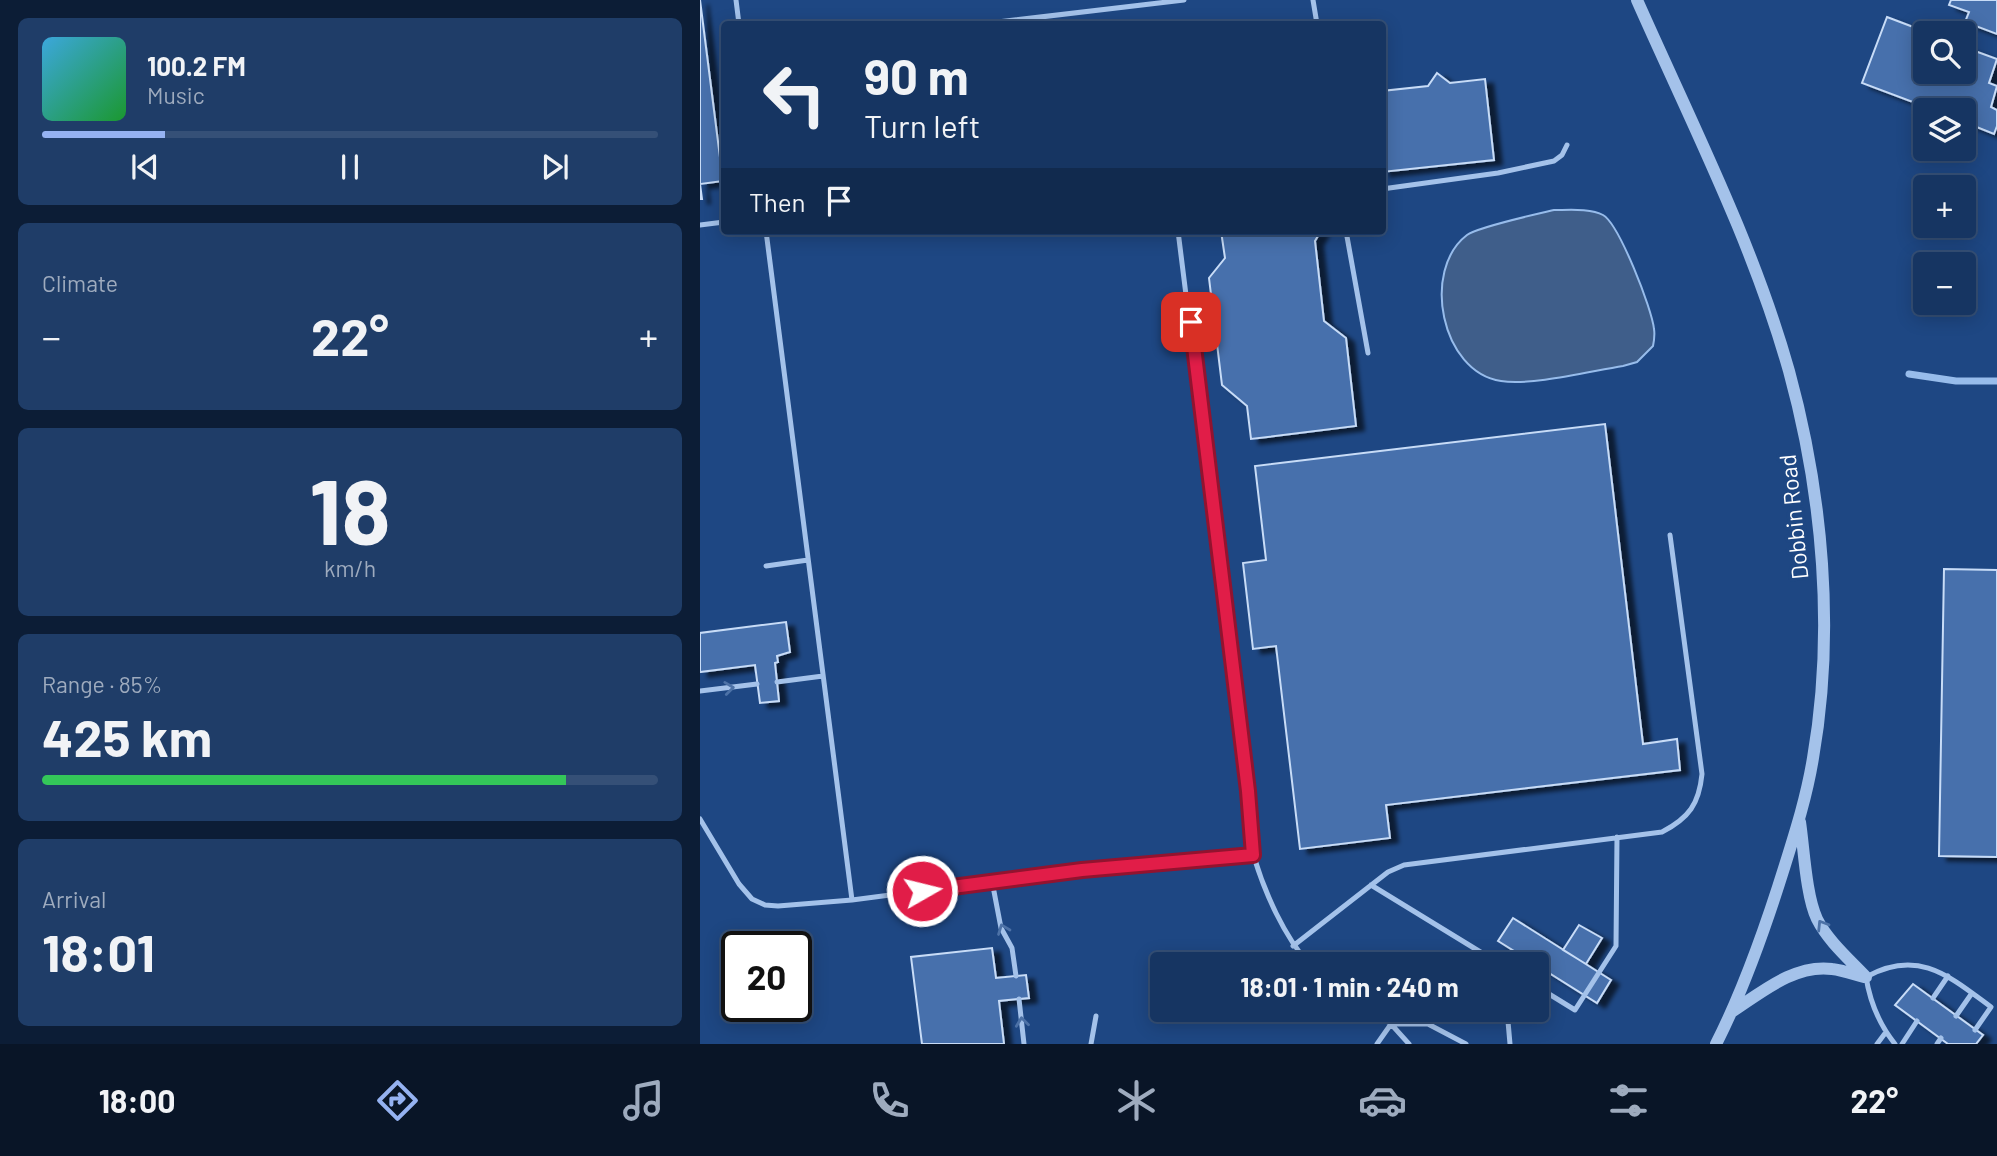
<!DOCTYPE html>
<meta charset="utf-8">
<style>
body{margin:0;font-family:Barlow,sans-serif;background:#1f3d68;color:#f1f3f6;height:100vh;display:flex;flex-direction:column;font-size:26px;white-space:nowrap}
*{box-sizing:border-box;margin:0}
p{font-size:23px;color:#9eabbe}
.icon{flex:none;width:38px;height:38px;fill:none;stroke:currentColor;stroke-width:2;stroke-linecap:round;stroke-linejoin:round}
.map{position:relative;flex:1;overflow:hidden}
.side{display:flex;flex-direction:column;gap:18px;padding:18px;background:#0c1d36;width:700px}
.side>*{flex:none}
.hud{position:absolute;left:21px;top:21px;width:665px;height:214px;border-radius:7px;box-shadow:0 4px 18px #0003,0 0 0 2px #355077;background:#163562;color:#f1f3f6;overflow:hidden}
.tools{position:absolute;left:1213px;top:21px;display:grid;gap:14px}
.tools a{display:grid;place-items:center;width:63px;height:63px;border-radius:7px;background:#163562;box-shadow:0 4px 18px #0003,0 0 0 2px #355077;font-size:35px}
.speed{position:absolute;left:21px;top:931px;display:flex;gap:14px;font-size:35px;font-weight:700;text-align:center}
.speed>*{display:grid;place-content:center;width:91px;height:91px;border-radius:50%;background:#163562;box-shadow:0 4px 18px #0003,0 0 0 2px #355077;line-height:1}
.speed .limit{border:4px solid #111;border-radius:10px;background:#fff;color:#111}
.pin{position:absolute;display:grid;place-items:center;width:60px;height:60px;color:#fff;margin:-30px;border-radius:14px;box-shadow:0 4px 10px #0006}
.me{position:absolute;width:77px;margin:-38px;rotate:82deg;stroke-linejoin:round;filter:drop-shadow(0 0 5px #0008)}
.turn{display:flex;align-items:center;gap:24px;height:147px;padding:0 28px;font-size:32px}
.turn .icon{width:91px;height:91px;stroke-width:2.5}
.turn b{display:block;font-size:49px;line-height:60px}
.then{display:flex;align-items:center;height:66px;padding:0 28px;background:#0003;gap:14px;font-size:26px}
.big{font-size:52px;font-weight:700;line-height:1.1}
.side .widget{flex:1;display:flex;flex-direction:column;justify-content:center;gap:10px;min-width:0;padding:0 24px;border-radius:10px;background:#1f3d68}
.side .dial{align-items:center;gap:0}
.dial b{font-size:91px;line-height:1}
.song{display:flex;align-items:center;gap:21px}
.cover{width:84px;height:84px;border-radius:10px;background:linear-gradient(135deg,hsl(200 70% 55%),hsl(130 70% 35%))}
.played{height:7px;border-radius:4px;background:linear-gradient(90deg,#95b2f1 20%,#355077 20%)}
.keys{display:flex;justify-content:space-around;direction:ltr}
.heat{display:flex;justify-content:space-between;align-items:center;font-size:38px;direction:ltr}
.charge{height:10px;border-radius:5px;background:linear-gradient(90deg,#34c759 85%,#355077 0)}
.trip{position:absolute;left:450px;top:952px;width:399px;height:70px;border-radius:7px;background:#163562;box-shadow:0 4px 18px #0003,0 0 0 2px #355077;font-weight:700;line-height:70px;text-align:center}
.menu{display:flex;height:112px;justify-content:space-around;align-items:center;background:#091527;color:#9eabbe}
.menu .icon{width:49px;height:49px}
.menu .selected{color:#95b2f1}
.menu b{font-size:32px;color:#f1f3f6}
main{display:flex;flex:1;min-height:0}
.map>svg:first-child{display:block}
.water{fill:#3f5e8a;stroke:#97bceb;stroke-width:2}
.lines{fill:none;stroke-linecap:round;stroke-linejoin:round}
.stream{stroke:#97bceb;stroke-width:7}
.building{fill:#4670ac;stroke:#c8dcf7;stroke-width:2;filter:url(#shadow)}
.service{stroke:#a4c2ea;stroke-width:5}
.tertiary{stroke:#a4c2ea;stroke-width:12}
.oneway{stroke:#4d72a7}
.route-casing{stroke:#92132f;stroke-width:18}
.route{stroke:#e11d48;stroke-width:12}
.labels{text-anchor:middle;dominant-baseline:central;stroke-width:7;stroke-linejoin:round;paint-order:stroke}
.street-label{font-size:23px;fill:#fff;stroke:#1e4783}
</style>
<main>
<section class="side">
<div class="widget">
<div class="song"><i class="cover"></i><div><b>100.2 FM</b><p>Music</p></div></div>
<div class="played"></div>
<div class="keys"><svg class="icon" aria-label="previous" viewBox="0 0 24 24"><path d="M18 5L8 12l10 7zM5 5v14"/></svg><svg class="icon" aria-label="pause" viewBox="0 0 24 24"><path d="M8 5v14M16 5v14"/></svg><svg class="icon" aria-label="next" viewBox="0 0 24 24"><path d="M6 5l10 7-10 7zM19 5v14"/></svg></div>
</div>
<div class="widget"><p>Climate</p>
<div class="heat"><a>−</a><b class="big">22°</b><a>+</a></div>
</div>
<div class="widget dial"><b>18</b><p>km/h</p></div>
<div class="widget"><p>Range · 85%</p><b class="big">425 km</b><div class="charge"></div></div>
<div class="widget"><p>Arrival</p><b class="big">18:01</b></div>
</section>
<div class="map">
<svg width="1297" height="1044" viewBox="0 0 1297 1044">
<defs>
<filter id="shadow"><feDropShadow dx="8" dy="4.5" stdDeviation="2" flood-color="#0009"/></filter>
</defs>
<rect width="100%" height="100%" fill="#1e4783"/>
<!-- water -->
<path class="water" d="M854,210c14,0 37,-2 49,5 16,9 49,94 51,114 1,6 0,12 -1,17l-16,16 -14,4c-32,5 -91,20 -122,15 -60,-9 -80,-111 -34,-146 11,-8 70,-21 87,-25z"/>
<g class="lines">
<!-- stream -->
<path class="stream" d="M1209,374l47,7h41"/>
</g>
<!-- building -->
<path class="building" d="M0,0l23,181 -23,3 2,15h-2z
M1251,0h46v34l-32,-12 4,-10 -20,-7z
M1187,17l42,16h-4v39h39v-25l33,12 -8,24 8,3 -6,21 6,3v16l-3,8 -30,-12v-12h-30l-72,-27z
M737,73l13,10 35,-4 9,81 -112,12v-81l46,-5z
M521,231h100l-6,10 9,80 22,17 10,88 -105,13 -4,-33 -25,-21 -13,-107 16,-20z
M905,424l38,320 34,-5 3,31 -294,35 4,33 -90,11 -24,-203 -23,3 -10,-86 23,-3 -11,-94z
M1244,569l53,1v287l-58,-1z
M86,622l4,30 -13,4 1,6 -3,1 4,38 -19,2 -5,-38 -55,7v-39z
M813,918l98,62 -14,23 -99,-62z
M879,925l23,13 -16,26 -23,-14z
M292,948l4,30 30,-3 3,23 -30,3 5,43h-82l-11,-87z
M1213,984l70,51 -7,9h-28l-53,-39z"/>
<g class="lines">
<!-- service -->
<path class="service" d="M36,0l3,24
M613,0l4,24
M281,24l203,-24
M682,189l116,-16 56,-12 8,-6 5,-10
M0,225l24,-3
M66,231l86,669
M478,231l70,560c2,21 0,46 6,66 11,36 30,79 55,107
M646,231l22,122
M66,566l42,-6
M77,682l46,-6
M0,691l57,-7
M0,819l39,65 13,15 13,6 13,1 74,-6 230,-30 171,-15
M292,881l9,47 11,20 4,28
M671,885l129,79
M593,946l95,-74 16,-7 258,-33c27,-14 37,-28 40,-58l-32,-239
M836,986l39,24 41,-64 1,-109
M1233,998l15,-22
M319,999l5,45
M669,1010l22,14 18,20
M807,1010l3,34
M1256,1016l16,-23
M691,1024h37l38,20
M391,1044l5,-28
M677,1044l14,-20
M1177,1044l9,-12
M1195,1044c-16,-20 -25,-42 -29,-67 52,-29 83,-1 125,30l-16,23
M1202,1044l15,-23
M1237,1044l4,-6"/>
<!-- tertiary -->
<path class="tertiary" d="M937,0c54,122 116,243 152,371 34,124 46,261 24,387 -6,37 -17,72 -28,107 -19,61 -40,122 -69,179
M1100,822c4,27 6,74 17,97 11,22 32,40 49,58
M1033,1011c29,-19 62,-47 99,-42 10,1 21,5 32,8"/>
</g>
<!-- one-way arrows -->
<defs><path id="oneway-chevron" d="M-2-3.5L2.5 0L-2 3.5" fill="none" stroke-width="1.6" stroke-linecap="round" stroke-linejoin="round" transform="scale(1.75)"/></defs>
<g class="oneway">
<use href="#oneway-chevron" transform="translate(29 688) rotate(-7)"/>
<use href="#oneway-chevron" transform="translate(1122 925) rotate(-122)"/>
<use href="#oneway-chevron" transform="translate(303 929) rotate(-111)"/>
<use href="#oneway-chevron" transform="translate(322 1022) rotate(-97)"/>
</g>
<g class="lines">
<!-- route casing -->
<g class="route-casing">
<path id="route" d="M222,891l160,-21 171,-15 -5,-64 -57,-469"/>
</g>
<!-- route -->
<use href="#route" class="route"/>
</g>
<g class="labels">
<!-- street labels -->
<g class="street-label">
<text transform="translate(1093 517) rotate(-96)">Dobbin Road</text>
</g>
</g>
</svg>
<div class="tools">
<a><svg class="icon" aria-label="search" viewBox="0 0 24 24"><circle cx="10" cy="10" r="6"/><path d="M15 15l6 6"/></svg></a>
<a><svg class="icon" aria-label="layers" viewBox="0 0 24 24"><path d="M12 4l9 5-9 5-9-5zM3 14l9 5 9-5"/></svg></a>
<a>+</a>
<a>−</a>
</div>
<div class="speed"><div class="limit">20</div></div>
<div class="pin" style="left:491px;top:322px;background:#d93025"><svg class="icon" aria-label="arrive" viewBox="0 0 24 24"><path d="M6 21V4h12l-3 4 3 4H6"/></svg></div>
<svg class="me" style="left:222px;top:891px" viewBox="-20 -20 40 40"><circle r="17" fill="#e11d48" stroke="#fff" stroke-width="3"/><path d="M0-11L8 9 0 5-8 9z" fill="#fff"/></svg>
<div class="trip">18:01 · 1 min · 240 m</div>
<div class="hud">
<div class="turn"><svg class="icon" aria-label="left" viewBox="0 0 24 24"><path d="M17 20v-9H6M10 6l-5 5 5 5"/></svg><div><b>90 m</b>Turn left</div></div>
<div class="then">Then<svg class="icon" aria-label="arrive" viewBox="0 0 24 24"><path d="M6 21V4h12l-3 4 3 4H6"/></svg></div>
</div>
</div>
</main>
<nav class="menu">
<b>18:00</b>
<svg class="icon selected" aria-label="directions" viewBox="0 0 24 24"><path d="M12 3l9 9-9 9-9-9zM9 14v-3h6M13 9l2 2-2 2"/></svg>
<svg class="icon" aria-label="music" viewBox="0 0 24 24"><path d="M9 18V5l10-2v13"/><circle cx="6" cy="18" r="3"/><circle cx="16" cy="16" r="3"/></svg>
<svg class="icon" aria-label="phone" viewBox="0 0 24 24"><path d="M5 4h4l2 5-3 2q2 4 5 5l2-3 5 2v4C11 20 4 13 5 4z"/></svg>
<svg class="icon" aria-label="climate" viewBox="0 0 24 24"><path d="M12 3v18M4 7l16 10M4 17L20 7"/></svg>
<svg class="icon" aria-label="car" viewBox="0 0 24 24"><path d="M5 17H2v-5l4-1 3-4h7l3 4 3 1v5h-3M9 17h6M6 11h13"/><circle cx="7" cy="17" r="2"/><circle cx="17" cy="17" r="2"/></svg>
<svg class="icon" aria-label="filters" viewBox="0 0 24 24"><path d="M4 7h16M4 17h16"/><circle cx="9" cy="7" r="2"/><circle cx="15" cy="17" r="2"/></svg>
<b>22°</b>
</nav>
